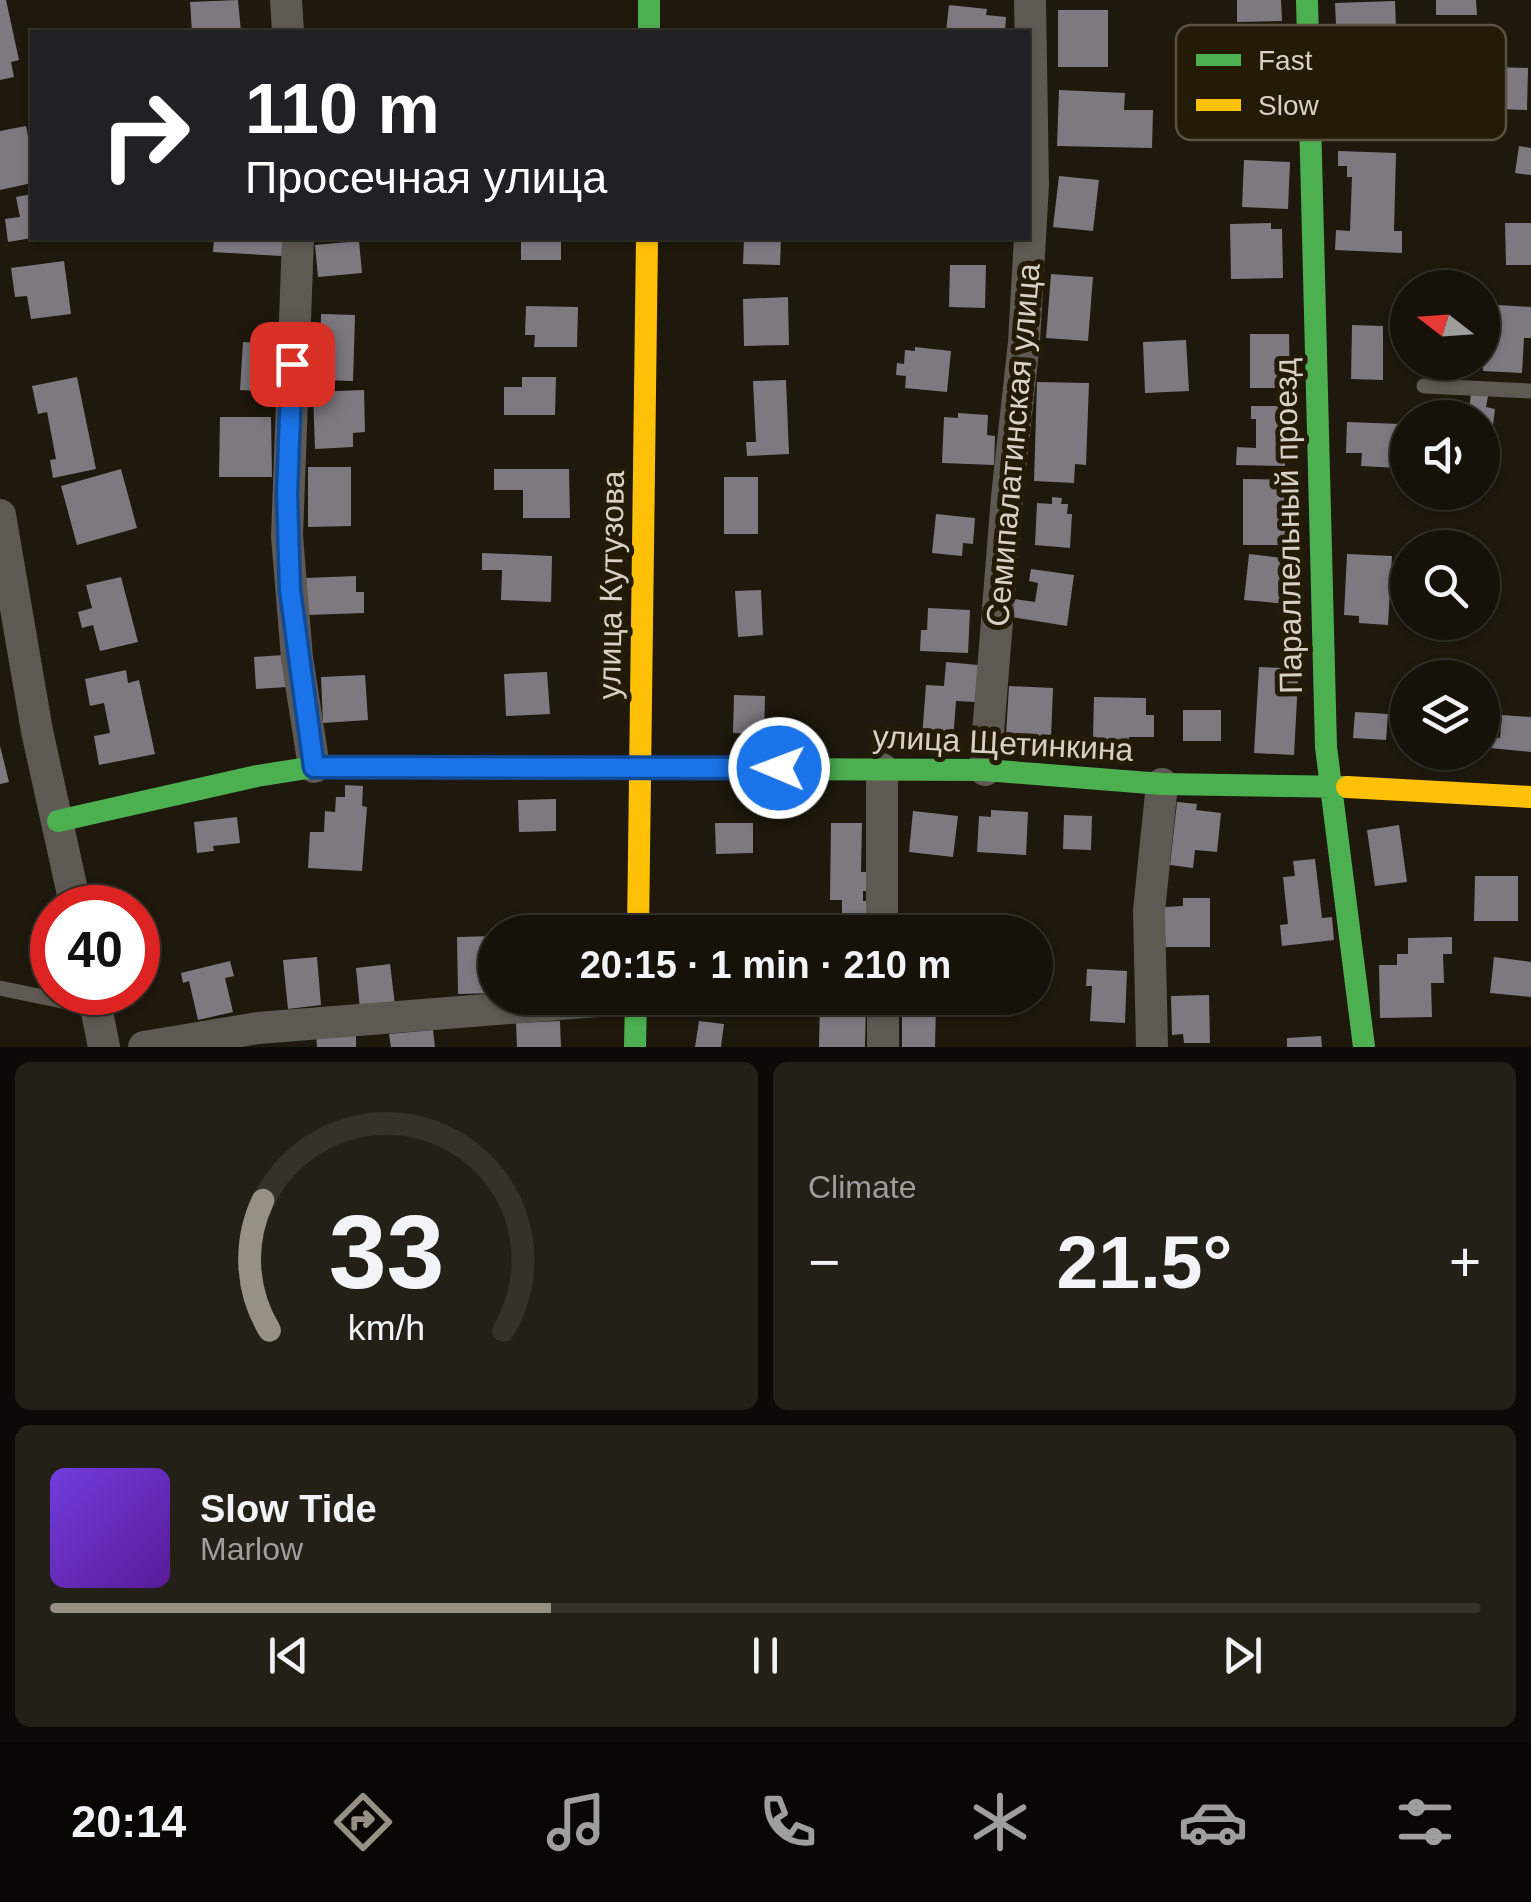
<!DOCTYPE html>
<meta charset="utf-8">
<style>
body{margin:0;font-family:Arial,sans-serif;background:#232018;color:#f1f3f6;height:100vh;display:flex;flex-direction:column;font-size:38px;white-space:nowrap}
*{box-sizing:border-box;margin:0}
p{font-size:32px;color:#9e9e9c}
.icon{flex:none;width:55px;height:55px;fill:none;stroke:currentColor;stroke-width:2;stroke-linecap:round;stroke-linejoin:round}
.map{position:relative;height:1047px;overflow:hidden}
.panel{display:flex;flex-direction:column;gap:15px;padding:15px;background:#0c0a06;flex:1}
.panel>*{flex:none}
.guide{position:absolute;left:30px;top:30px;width:1000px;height:210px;border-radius:0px;box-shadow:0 2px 8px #0004,0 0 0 2px #35322b;background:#202124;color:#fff;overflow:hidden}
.needle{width:65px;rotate:287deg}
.fabs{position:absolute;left:1390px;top:270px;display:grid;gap:20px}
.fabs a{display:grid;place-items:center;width:110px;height:110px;border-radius:50%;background:#16120a;box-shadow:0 2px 8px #0004,0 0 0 2px #35322b;font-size:50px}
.speed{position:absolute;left:30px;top:885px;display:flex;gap:20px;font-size:50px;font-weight:700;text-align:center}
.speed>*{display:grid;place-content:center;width:130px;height:130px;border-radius:50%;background:#16120a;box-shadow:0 2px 8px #0004,0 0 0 2px #35322b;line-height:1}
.speed .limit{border:15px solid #d22;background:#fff;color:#111}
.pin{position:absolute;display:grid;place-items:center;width:85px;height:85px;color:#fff;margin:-42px;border-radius:20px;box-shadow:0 5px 15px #0006}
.me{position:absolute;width:110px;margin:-55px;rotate:271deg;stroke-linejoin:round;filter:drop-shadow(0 0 8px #0008)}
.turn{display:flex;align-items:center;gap:35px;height:210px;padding:0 50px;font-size:45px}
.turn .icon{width:130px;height:130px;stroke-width:2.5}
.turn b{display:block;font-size:70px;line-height:85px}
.big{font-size:75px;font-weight:600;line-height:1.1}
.panel .card{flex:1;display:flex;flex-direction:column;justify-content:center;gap:15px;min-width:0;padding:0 35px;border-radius:15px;background:#232018}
.panel .dial{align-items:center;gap:0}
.dial svg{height:260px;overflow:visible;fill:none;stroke:#35322b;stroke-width:7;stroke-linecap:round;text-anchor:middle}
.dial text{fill:#f1f3f6;stroke:none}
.song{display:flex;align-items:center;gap:30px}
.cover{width:120px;height:120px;border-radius:15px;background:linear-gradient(135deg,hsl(260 70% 55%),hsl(270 70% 35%))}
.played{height:10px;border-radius:5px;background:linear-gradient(90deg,#969085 35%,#35322b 35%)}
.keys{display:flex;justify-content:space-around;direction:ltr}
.heat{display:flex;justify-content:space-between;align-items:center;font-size:55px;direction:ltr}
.panel .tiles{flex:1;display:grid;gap:15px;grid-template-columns:1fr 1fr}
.card:last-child{grid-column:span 2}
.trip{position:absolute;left:478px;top:915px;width:575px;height:100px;border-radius:50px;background:#16120a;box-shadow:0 2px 8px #0004,0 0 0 2px #35322b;font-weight:600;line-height:100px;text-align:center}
.tabs{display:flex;height:160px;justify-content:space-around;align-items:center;background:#090704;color:#9e9e9c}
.tabs .icon{width:70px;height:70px}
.tabs .active{color:#969085}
.tabs b{font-size:45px;color:#f1f3f6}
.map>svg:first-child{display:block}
.building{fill:#7e7981}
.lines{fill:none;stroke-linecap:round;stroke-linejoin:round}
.lane{stroke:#5e5952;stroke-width:15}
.street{stroke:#5e5952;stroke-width:32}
.fast{stroke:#4caf50;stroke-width:22}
.slow{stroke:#ffc107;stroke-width:22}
.route-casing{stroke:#114b97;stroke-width:25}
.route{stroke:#1a73e8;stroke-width:18}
.labels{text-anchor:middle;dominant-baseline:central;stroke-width:10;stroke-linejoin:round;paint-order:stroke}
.street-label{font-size:32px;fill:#d7d1c5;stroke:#241b07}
.key{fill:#241b07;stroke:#5a5240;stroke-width:2.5}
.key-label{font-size:28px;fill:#d7d1c5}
</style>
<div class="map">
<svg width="1531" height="1047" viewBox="0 0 1531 1047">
<rect width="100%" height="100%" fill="#1e180d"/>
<!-- building -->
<path class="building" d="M0,0h6l13,60 -8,2 3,15 -14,3z
M238,0l3,32h-49l-2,-30z
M1237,0h44l1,21 -45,1z
M1436,0h40l1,15h-41z
M1395,1l3,82 -52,2 -2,-60h-8l-1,-22z
M949,5l38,4 -1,6 20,2 -1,15h-59z
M1058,10h50v57h-50z
M1467,66l61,2 -1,42 -58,-2v-11l-15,-1v-12l13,1z
M1059,90l66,3 -1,17h29l-1,38 -95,-2z
M26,126l6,30v27l-32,7v-59z
M1519,146l12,2v27l-16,-2z
M1338,151l58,2 -2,78h8v22l-67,-3 1,-20 14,1 2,-54h-5v-11h-9z
M1244,160l46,2 -2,47 -46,-2z
M1059,176l40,4 -6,51 -40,-4z
M32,194v44l-24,4 -3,-23 15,-2 -4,-20z
M1271,223v6h11l1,49 -52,1 -1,-55z
M1505,223h26v42h-25z
M214,238h68v18l-69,-4z
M521,238h40v22h-40z
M744,238h37l-1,27 -37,-1z
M359,241l3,32 -44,4 -3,-32z
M64,261l7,53 -40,5 -4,-23 -12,1 -4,-29z
M950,265h36l-1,43 -36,-1z
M1051,274l42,3 -5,64 -42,-3z
M788,297l1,48 -45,1 -1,-47z
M1482,304l49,3v31h-7l-2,35 -39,-2z
M526,306l52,1 -1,40h-43l1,-12h-10z
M321,314l34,1 -2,66 -33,-1z
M1352,325l31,1v54l-32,-1z
M1250,334h39l1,54h-40z
M1186,340l3,51 -44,2 -2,-51z
M243,342l37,3 -3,47 -37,-2z
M915,347l36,4 -4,41 -42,-4 1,-12 -10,-1 1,-12 7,1 1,-14 10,1z
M77,377l19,92 -43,9 -3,-18 6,-1 -9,-47 -9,2 -6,-28z
M522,377h34l-1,38h-51v-28h18z
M786,380l3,74 -42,2 -1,-14h10l-3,-61z
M1037,382l52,1 -3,82 -11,-1 -1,19 -40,-2z
M364,390l1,42 -12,1v14l-38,2 -2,-57z
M1471,394l17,2 -2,11 9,2 -5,40 -8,-1v-30h-37l1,-11 23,2z
M1251,406h36l-2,60 -49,-1 1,-18 19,1v-29h-5z
M958,413l30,2 -1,20 8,1 -1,29 -52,-2 2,-46 14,1z
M220,417h51l1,60h-53z
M1347,422l53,2 -1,44 -38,-2 1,-13h-16z
M308,467h43v59l-43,1z
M121,469l16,59 -60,17 -16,-59z
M494,469h75l1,49h-47v-28h-29z
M724,477h34v57h-34z
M1243,479l49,1v38h9v27h-58z
M1052,497l10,1 -1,6h7l-1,10h5l-2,34 -35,-3 2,-42 15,1z
M936,514l39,4 -2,26 -10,-1 -1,13 -30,-3z
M482,553l70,3 -1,46 -50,-2 1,-30h-20z
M1249,554l43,5 -5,45 -43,-4z
M1347,554l45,2 -4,69 -29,-2v-7l-15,-1z
M1031,569l43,6 -7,51 -55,-9 2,-18 21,3 3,-19 -9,-2z
M356,576v16h8v21l-57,2 -1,-37z
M121,577l17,65 -38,9 -7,-26 -11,3 -4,-16 14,-4 -6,-23z
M761,590l2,45 -25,2 -3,-46z
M928,608l42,2 -2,43 -48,-2 1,-21h6z
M284,655l3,32 -31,2 -2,-32z
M946,662l32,3 -3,37 -19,-1 -3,39 -31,-2 4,-53 18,1z
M1259,667l25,1 -1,12h15l-4,75 -40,-2z
M126,670l2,13 11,-3 16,74 -56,11 -5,-29 16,-3 -6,-30 -14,3 -5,-27z
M547,672l3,42 -44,2 -2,-42z
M365,675l3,45 -45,3 -2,-46z
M1009,686l44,2 -2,50 -45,-3z
M734,695l31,1 -1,38 -31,-1z
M1094,697l52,1v17h8v22h-25l-1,23 -28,-1 1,-21h-8z
M1183,710h38v31h-38z
M1355,712l33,2 -2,26 -33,-2z
M1502,715l29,2v35l-41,-4 1,-11 9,1z
M0,746l9,36 -9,2z
M345,785l18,1 -1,20 5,1 -5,64 -54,-3 2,-36h14l1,-21 10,1 1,-15h9z
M556,799v32l-37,1 -1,-32z
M1177,802l20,2 -1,6 25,3 -4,39 -22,-2 -2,18 -23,-3z
M991,810l37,2 -2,43 -49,-3 2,-36 12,1z
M913,811l45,5 -5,41 -44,-5z
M1064,815l28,1 -1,34 -28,-1z
M237,817l3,26 -27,3 1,5 -17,2 -3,-31z
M715,823h38v30l-37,1z
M831,823h31l-1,49h8v19h-6v10h4v18l-25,-1v-18h-12z
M1399,825l8,57 -32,4 -8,-56z
M1315,859l7,59 10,-1 2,23 -52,6 -2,-21 8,-1 -5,-47 12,-1 -2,-15z
M1475,876h43v45h-44z
M1183,898h27v49h-45v-40l18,-1z
M530,915l38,2 -1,15h-38z
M495,936v57l-37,1 -1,-57z
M1452,937v17h-9l1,29h-13l1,34 -52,1 -1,-53h18v-11h11v-16z
M317,957l4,48 -33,4 -5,-49z
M1494,957l37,5v35l-41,-4z
M230,961l4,15 -9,2 8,34 -35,8 -9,-39 -6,2 -2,-10z
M390,964l5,41 -35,4 -4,-41z
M1087,969l40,2 -2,52 -35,-2 2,-35h-6z
M1209,995l1,48h-26l-1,-9 -11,1 -1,-39z
M820,998h46l-1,49h-46z
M959,998h27l-1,11 -27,-3z
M902,1005h34l-1,42h-33z
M560,1021l1,26h-44l-1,-24z
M699,1021l25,3 -3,23h-26z
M433,1030l2,17h-44l-2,-13z
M356,1033v14h-39l-1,-12z
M1321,1036l1,11h-35v-9z"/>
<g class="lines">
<!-- lane -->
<path class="lane" d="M1424,386l107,5
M0,988l96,20"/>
<!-- street -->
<path class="street" d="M286,0l2,32
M298,238l-11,298 10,122 17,109
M0,515l37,216 39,177
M882,769v163
M985,770l22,-273 17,-155 9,-157 -3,-185
M93,992l11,55
M883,998v49
M144,1047l114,-19 378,-30
M1152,1047l-3,-136 13,-127"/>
<!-- fast -->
<path class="fast" d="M649,0v32
M1307,0l19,747 38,300
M58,821l199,-45 57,-9 671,3 177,14 185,3
M635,1047l1,-49"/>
<!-- slow -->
<path class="slow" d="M1347,787l184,10
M638,932l9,-694"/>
</g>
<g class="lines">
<!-- route casing -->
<g class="route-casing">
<path id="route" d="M292,364l-5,130 3,96 24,177 465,1"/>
</g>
<!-- route -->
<use href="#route" class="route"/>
</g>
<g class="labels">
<!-- street labels -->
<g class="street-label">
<text transform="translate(1013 445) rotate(-85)">Семипалатинская улица</text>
<text transform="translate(1288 526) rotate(-91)">Параллельный проезд</text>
<text transform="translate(611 585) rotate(-89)">улица Кутузова</text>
<text transform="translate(1003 743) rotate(3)">улица Щетинкина</text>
</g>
</g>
<!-- legend -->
<rect x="1176" y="25" width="330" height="115" rx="15" class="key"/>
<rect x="1196" y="54" width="45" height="12" fill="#4caf50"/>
<rect x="1196" y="99" width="45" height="12" fill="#ffc107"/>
<g class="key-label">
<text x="1258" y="70">Fast</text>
<text x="1258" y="115">Slow</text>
</g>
</svg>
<div class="fabs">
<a><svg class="needle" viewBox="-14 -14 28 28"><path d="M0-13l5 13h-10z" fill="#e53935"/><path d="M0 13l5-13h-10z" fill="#9e9e9c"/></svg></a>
<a><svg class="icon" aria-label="sound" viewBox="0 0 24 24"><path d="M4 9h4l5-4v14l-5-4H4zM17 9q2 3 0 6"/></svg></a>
<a><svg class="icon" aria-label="search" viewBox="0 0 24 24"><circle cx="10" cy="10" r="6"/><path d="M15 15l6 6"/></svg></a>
<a><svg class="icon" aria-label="layers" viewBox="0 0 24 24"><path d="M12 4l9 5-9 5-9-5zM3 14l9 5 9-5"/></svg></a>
</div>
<div class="speed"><div class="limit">40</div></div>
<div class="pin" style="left:292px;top:364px;background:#d93025"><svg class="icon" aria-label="arrive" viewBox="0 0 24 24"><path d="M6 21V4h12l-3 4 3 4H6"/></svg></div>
<svg class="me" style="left:779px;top:768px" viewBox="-20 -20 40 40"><circle r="17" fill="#1a73e8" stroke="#fff" stroke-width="3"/><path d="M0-11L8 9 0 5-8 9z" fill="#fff"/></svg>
<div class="trip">20:15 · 1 min · 210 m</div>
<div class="guide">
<div class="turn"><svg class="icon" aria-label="right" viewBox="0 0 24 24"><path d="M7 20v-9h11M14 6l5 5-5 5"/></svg><div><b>110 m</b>Просечная улица</div></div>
</div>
</div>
<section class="panel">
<div class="tiles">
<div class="card dial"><svg viewBox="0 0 100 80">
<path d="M14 69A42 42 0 1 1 86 69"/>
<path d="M14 69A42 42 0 0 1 12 29" stroke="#969085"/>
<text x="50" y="56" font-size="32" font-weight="700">33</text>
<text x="50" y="72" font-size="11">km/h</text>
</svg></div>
<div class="card"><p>Climate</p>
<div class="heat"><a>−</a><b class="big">21.5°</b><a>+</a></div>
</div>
<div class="card">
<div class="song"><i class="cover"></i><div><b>Slow Tide</b><p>Marlow</p></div></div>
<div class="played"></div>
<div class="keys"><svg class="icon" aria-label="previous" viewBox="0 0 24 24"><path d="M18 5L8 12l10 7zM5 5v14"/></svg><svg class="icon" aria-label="pause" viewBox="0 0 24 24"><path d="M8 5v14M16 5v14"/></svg><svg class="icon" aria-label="next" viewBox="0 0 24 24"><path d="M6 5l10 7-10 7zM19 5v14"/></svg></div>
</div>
</div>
</section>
<nav class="tabs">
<b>20:14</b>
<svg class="icon active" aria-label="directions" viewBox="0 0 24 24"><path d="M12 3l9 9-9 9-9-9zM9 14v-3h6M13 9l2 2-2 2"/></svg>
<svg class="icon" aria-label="music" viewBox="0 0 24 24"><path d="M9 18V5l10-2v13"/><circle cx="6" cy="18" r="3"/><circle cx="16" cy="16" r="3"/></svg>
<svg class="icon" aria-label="phone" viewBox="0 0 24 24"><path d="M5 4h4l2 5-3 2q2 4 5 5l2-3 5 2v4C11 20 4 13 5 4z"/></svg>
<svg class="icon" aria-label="climate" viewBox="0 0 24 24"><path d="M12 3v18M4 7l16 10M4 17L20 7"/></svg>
<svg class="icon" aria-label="car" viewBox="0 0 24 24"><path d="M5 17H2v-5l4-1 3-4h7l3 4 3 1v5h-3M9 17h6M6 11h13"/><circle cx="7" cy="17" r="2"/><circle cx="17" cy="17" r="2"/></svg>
<svg class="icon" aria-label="filters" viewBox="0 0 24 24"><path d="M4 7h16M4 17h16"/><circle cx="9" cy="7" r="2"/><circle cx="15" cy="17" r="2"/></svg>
</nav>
